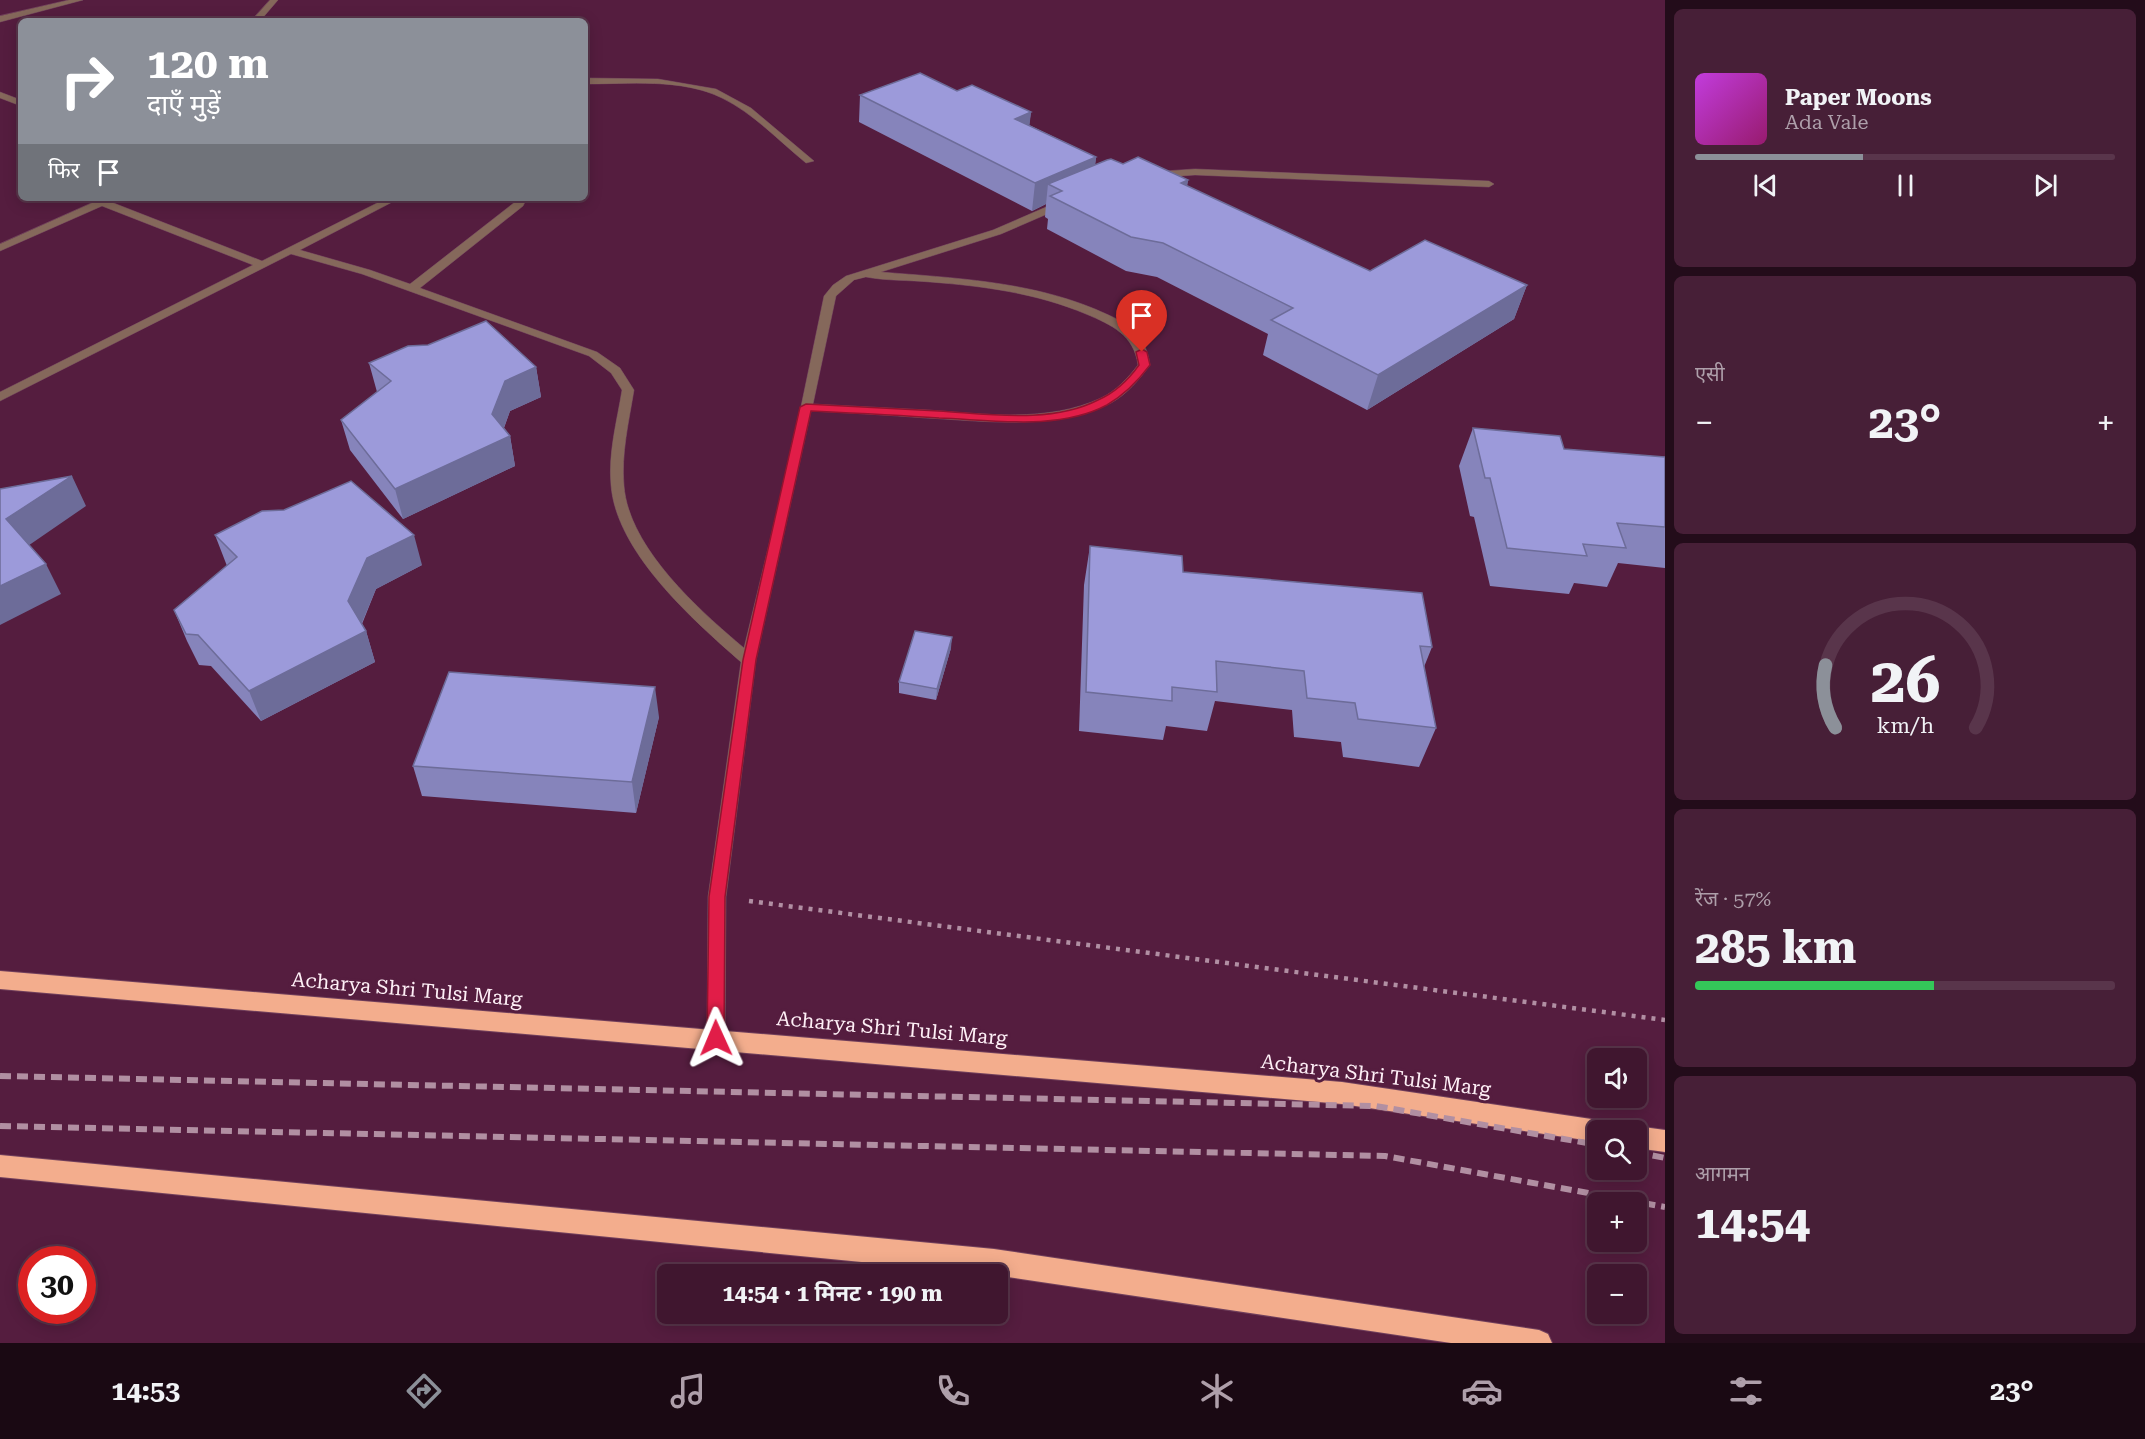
<!DOCTYPE html>
<html lang="hi">
<meta charset="utf-8">
<style>
body{margin:0;font-family:"Roboto Serif","Noto Sans Devanagari",serif;background:#471f37;color:#f1f3f6;height:100vh;display:flex;flex-direction:column;font-size:22px;white-space:nowrap}
*{box-sizing:border-box;margin:0}
p{font-size:20px;color:#ae9faa}
.icon{flex:none;width:33px;height:33px;fill:none;stroke:currentColor;stroke-width:2;stroke-linecap:round;stroke-linejoin:round}
.map{position:relative;flex:1;overflow:hidden}
.details{display:flex;flex-direction:column;gap:9px;padding:9px;background:#230c1a;width:480px}
.details>*{flex:none}
.hud{position:absolute;left:18px;top:18px;width:570px;height:183px;border-radius:9px;box-shadow:0 3px 15px #0003,0 0 0 2px #59354b;background:#8c9099;color:#fff;overflow:hidden}
.buttons{position:absolute;left:1587px;top:1048px;display:grid;gap:12px}
.buttons a{display:grid;place-items:center;width:60px;height:60px;border-radius:9px;background:#40162f;box-shadow:0 3px 15px #0003,0 0 0 2px #59354b;font-size:30px}
.speed{position:absolute;left:18px;top:1246px;display:flex;gap:12px;font-size:30px;font-weight:700;text-align:center}
.speed>*{display:grid;place-content:center;width:78px;height:78px;border-radius:50%;background:#40162f;box-shadow:0 3px 15px #0003,0 0 0 2px #59354b;line-height:1}
.speed .limit{border:9px solid #d22;background:#fff;color:#111}
.pin{position:absolute;display:grid;place-items:center;width:51px;height:51px;color:#fff;margin:-62px -26px;border-radius:50% 50% 50% 0;rotate:-45deg;box-shadow:0 0 6px #0007}
.pin .icon{rotate:45deg}
.me{position:absolute;width:66px;margin:-33px;rotate:359deg;stroke-linejoin:round;filter:drop-shadow(0 0 4px #0008)}
.turn{display:flex;align-items:center;gap:21px;height:126px;padding:0 30px;font-size:27px}
.turn .icon{width:78px;height:78px;stroke-width:2.5}
.turn b{display:block;font-size:42px;line-height:51px}
.then{display:flex;align-items:center;height:57px;padding:0 30px;background:#0003;gap:12px;font-size:22px}
.big{font-size:45px;font-weight:700;line-height:1.1}
.details .card{flex:1;display:flex;flex-direction:column;justify-content:center;gap:9px;min-width:0;padding:0 21px;border-radius:9px;background:#471f37}
.details .dial{align-items:center;gap:0}
.dial svg{height:156px;overflow:visible;fill:none;stroke:#59354b;stroke-width:7;stroke-linecap:round;text-anchor:middle}
.dial text{fill:#f1f3f6;stroke:none}
.song{display:flex;align-items:center;gap:18px}
.cover{width:72px;height:72px;border-radius:9px;background:linear-gradient(135deg,hsl(290 70% 55%),hsl(320 70% 35%))}
.played{height:6px;border-radius:3px;background:linear-gradient(90deg,#8c9099 40%,#59354b 40%)}
.keys{display:flex;justify-content:space-around;direction:ltr}
.heat{display:flex;justify-content:space-between;align-items:center;font-size:33px;direction:ltr}
.charge{height:9px;border-radius:4px;background:linear-gradient(90deg,#34c759 57%,#59354b 0)}
.trip{position:absolute;left:657px;top:1264px;width:351px;height:60px;border-radius:9px;background:#40162f;box-shadow:0 3px 15px #0003,0 0 0 2px #59354b;font-weight:700;line-height:60px;text-align:center}
.dock{display:flex;height:96px;justify-content:space-around;align-items:center;background:#1a0913;color:#ae9faa}
.dock .icon{width:42px;height:42px}
.dock .selected{color:#8c9099}
.dock b{font-size:27px;color:#f1f3f6}
main{display:flex;flex:1;min-height:0}
.map>svg:first-child{display:block}
.lines{fill:none;stroke-linecap:round;stroke-linejoin:round}
.street-casing{stroke:#703f5c;stroke-width:1}
.highway-casing{stroke:#703f5c;stroke-width:2}
.path{stroke:#b18fa3;stroke-width:4.5;stroke-dasharray:4 6;stroke-linecap:butt}
.street{fill:#85685b;fill-rule:evenodd}
.highway{fill:#f3ad8d;fill-rule:evenodd}
.rail{stroke:#b18fa2;stroke-width:6;stroke-dasharray:11 6;stroke-linecap:butt}
.wall{fill:#8684bb}
.shaded-wall{fill:#6d6c99}
.building{fill:#9c9ada;stroke:#6d6c99;stroke-width:1.5}
.route{fill:#e11d48;stroke:#92132f;stroke-width:1.5}
.labels{text-anchor:middle;dominant-baseline:central;stroke-width:6;stroke-linejoin:round;paint-order:stroke}
.near-street-label{font-size:20px;fill:#feeff6;stroke:#551d3f}
</style>
<main>
<div class="map">
<svg width="1665" height="1343" viewBox="0 0 1665 1343">
<rect width="100%" height="100%" fill="#551d3f"/>
<g class="lines">
<!-- street casing -->
<g class="street-casing">
<path id="street" d="M69,0h14l-83,22v-6z
M270,0h8l-18,21h-9z
M585,78l73,1 58,10 35,19 63,53 -8,2c-27,-22 -53,-50 -84,-65 -40,-20 -94,-14 -137,-14z
M0,92l21,8v6l-21,-8z
M1195,169l294,12 5,3 -5,3 -294,-12 -42,3 -5,-3 5,-3z
M103,198h10l-2,4 151,59 125,-63h13l-100,52 70,20 40,14 105,-82 2,-4h10l-4,8 -103,82 177,64 23,16 14,22c-5,31 -13,64 -10,96 5,62 75,124 120,162l49,-203 31,-149 9,-11 13,-9 147,-46 67,-29h8v4l-67,29 -120,38c73,6 146,9 214,37 13,6 30,12 40,23 9,9 13,20 15,33 -11,15 -23,29 -39,38 -56,28 -125,18 -185,15 -38,-3 -77,-5 -115,-7l-55,249 -30,237 -1,141 -2,6 -7,2 -7,-2 -2,-6 1,-141 33,-235c-48,-42 -125,-110 -130,-177 -3,-32 6,-64 11,-95l-11,-17 -22,-17 -227,-82 -71,-20 -291,147v-9l253,-127 -151,-59 -102,45v-7zM866,277c21,4 43,3 64,5 53,4 106,11 156,32 26,11 48,21 52,51 -10,13 -22,26 -37,33 -53,25 -118,16 -173,12 -39,-2 -77,-4 -115,-6l23,-108 18,-16z"/>
</g>
<!-- highway casing -->
<g class="highway-casing">
<path id="highway" d="M0,971l1342,111 256,38 8,3 4,8h-12v11l-256,-38 -1342,-115z
M1636,1126l29,4v22l-29,-4v-17h-9z
M0,1155l994,94 545,81 9,4 4,9h-101l-457,-68 -994,-98z"/>
</g>
<!-- path -->
<path class="path" d="M749,901l916,119"/>
<!-- street -->
<use href="#street" class="street"/>
<!-- highway -->
<use href="#highway" class="highway"/>
<!-- rail -->
<path class="rail" d="M0,1076l1376,30 222,39
M0,1126l1385,30 280,51
M1636,1152l29,6"/>
</g>
<!-- wall -->
<path class="wall" d="M957,91l74,21 -2,13 67,32 -1,8 28,-1 65,16 -1,6 183,85 157,14 -13,34 -147,91 -104,-55 5,-21 -111,-57 -31,-6 -79,-42 1,-10 -3,-2 1,-13 -14,7 -173,-89 1,-27z
M369,363l167,4 5,30 -31,14 -6,17 6,8 5,30 -112,53 -53,-69 -9,-30 36,-28z
M1473,428l91,21 101,8v111l-47,-5 -11,24 -33,-4 -5,11 -79,-8 -16,-69 -4,-1 -11,-50z
M215,535l207,30 -46,24 -14,35 4,7 9,31 -114,59 -50,-55 -12,-1 -12,-24 -13,-31 53,-44z
M1090,546l93,26 249,75 -8,20 12,61 -17,39 -76,-10 -2,-15 -47,-5 -2,-27 -77,-9 -8,30 -41,-5 -3,14 -84,-9 5,-146z
M951,648l-15,52 -37,-7v-11z
M659,717l-23,96 -214,-17 -9,-30z"/>
<!-- shaded-wall -->
<path class="shaded-wall" d="M1031,112l-3,27 -13,-20z
M1096,157l-3,27 -31,7 -14,-7 -2,20 -14,7 3,-28z
M1188,180l-6,33 -1,-30z
M1527,285l-13,34 -147,91 11,-35z
M536,367l5,30 -31,14 -11,30 11,-5 5,30 -112,53 -8,-30 97,-75 13,-33z
M72,476l14,30 -64,44 -16,-31z
M414,535l8,30 -46,24 -18,43 -10,-31 19,-43z
M46,564l15,30 -61,31v-39z
M366,631l9,31 -114,59 -12,-30z
M952,637l-1,11 -15,52 1,-11z
M655,687l4,30 -23,96 -4,-31z"/>
<!-- building -->
<path class="building" d="M920,73l37,18 15,-6 59,27 -16,7 81,38 -61,26 -175,-88z
M1138,157l50,23 -7,3 189,88 55,-31 102,45 -149,90 -107,-55 22,-12 -130,-65 -32,-6 -81,-41 12,-5 -14,-7 59,-24 4,-1 12,5z
M486,321l50,46 -31,14 -13,33 18,22 -115,53 -54,-69 50,-39 -22,-18 39,-17 20,-1z
M1473,428l87,8 4,13 101,8v70l-48,-4 9,25 -43,-4 4,12 -80,-8 -17,-70h-5z
M72,476l-66,43 40,45 -46,22v-97z
M351,481l63,54 -47,23 -19,43 18,30 -117,60 -51,-56 -12,-1 -12,-24 63,-53 -22,-22 47,-24 22,-1z
M1090,546l92,10 1,16 239,21 10,54 -12,-1 16,82 -78,-9 -3,-16 -48,-5 -3,-27 -88,-10 1,31 -45,-5v14l-86,-9z
M915,631l37,6 -15,52 -38,-7z
M449,672l206,15 -23,95 -219,-16z"/>
<!-- route -->
<path class="route" d="M1142,349l5,3 3,13c-12,16 -26,30 -43,40 -49,26 -115,15 -168,13 -43,-3 -85,-5 -128,-7l-55,249 -31,237 -1,141 -2,5 -6,3 -6,-3 -3,-5 2,-141 34,-237 57,-253 6,-3c44,2 89,5 133,7 50,3 112,13 159,-11 16,-7 31,-21 41,-35l-3,-13z"/>
<g class="labels">
<!-- near-street labels -->
<g class="near-street-label">
<text transform="translate(407 989) rotate(5)">Acharya Shri Tulsi Marg</text>
<text transform="translate(892 1028) rotate(5)">Acharya Shri Tulsi Marg</text>
<text transform="translate(1376 1075) rotate(7)">Acharya Shri Tulsi Marg</text>
</g>
</g>
</svg>
<div class="buttons">
<a><svg class="icon" aria-label="sound" viewBox="0 0 24 24"><path d="M4 9h4l5-4v14l-5-4H4zM17 9q2 3 0 6"/></svg></a>
<a><svg class="icon" aria-label="search" viewBox="0 0 24 24"><circle cx="10" cy="10" r="6"/><path d="M15 15l6 6"/></svg></a>
<a>+</a>
<a>−</a>
</div>
<div class="speed"><div class="limit">30</div></div>
<div class="pin" style="left:1142px;top:352px;background:#d93025"><svg class="icon" aria-label="arrive" viewBox="0 0 24 24"><path d="M6 21V4h12l-3 4 3 4H6"/></svg></div>
<svg class="me" style="left:716px;top:1038px" viewBox="-20 -20 40 40"><path d="M0-17L14 15 0 8-14 15z" fill="#e11d48" stroke="#fff" stroke-width="4"/></svg>
<div class="trip">14:54 · 1 मिनट · 190 m</div>
<div class="hud">
<div class="turn"><svg class="icon" aria-label="right" viewBox="0 0 24 24"><path d="M7 20v-9h11M14 6l5 5-5 5"/></svg><div><b>120 m</b>दाएँ मुड़ें</div></div>
<div class="then">फिर<svg class="icon" aria-label="arrive" viewBox="0 0 24 24"><path d="M6 21V4h12l-3 4 3 4H6"/></svg></div>
</div>
</div>
<section class="details">
<div class="card">
<div class="song"><i class="cover"></i><div><b>Paper Moons</b><p>Ada Vale</p></div></div>
<div class="played"></div>
<div class="keys"><svg class="icon" aria-label="previous" viewBox="0 0 24 24"><path d="M18 5L8 12l10 7zM5 5v14"/></svg><svg class="icon" aria-label="pause" viewBox="0 0 24 24"><path d="M8 5v14M16 5v14"/></svg><svg class="icon" aria-label="next" viewBox="0 0 24 24"><path d="M6 5l10 7-10 7zM19 5v14"/></svg></div>
</div>
<div class="card"><p>एसी</p>
<div class="heat"><a>−</a><b class="big">23°</b><a>+</a></div>
</div>
<div class="card dial"><svg viewBox="0 0 100 80">
<path d="M14 69A42 42 0 1 1 86 69"/>
<path d="M14 69A42 42 0 0 1 9 37" stroke="#8c9099"/>
<text x="50" y="56" font-size="32" font-weight="700">26</text>
<text x="50" y="72" font-size="11">km/h</text>
</svg></div>
<div class="card"><p>रेंज · 57%</p><b class="big">285 km</b><div class="charge"></div></div>
<div class="card"><p>आगमन</p><b class="big">14:54</b></div>
</section>
</main>
<nav class="dock">
<b>14:53</b>
<svg class="icon selected" aria-label="directions" viewBox="0 0 24 24"><path d="M12 3l9 9-9 9-9-9zM9 14v-3h6M13 9l2 2-2 2"/></svg>
<svg class="icon" aria-label="music" viewBox="0 0 24 24"><path d="M9 18V5l10-2v13"/><circle cx="6" cy="18" r="3"/><circle cx="16" cy="16" r="3"/></svg>
<svg class="icon" aria-label="phone" viewBox="0 0 24 24"><path d="M5 4h4l2 5-3 2q2 4 5 5l2-3 5 2v4C11 20 4 13 5 4z"/></svg>
<svg class="icon" aria-label="climate" viewBox="0 0 24 24"><path d="M12 3v18M4 7l16 10M4 17L20 7"/></svg>
<svg class="icon" aria-label="car" viewBox="0 0 24 24"><path d="M5 17H2v-5l4-1 3-4h7l3 4 3 1v5h-3M9 17h6M6 11h13"/><circle cx="7" cy="17" r="2"/><circle cx="17" cy="17" r="2"/></svg>
<svg class="icon" aria-label="filters" viewBox="0 0 24 24"><path d="M4 7h16M4 17h16"/><circle cx="9" cy="7" r="2"/><circle cx="15" cy="17" r="2"/></svg>
<b>23°</b>
</nav>
